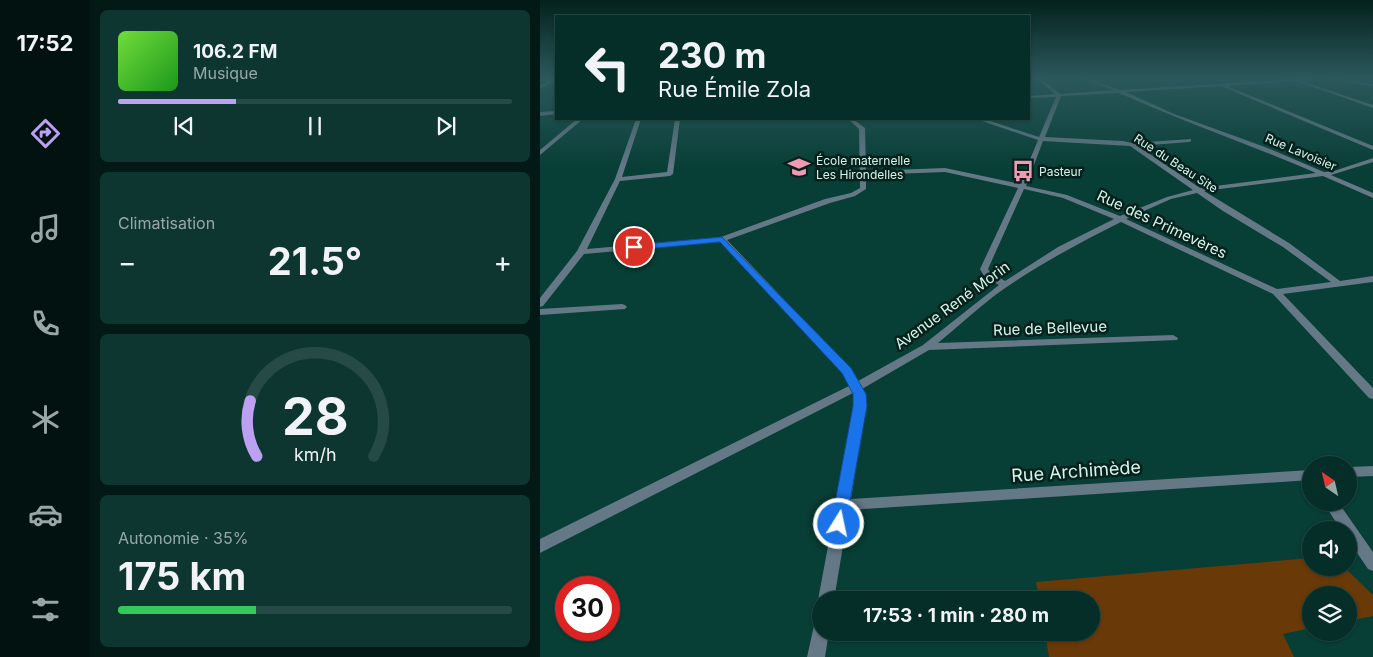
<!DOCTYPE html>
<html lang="fr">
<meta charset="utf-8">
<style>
body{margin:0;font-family:Inter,sans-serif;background:#0e3630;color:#f1f3f6;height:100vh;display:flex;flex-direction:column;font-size:19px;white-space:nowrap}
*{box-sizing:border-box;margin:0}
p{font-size:16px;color:#97a8a8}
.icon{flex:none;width:28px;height:28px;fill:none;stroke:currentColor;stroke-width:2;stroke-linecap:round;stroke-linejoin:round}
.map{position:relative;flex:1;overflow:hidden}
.drawer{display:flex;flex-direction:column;gap:10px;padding:10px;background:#031916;width:450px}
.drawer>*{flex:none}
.top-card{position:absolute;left:15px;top:15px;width:475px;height:105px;border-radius:0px;box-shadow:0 1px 4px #0004,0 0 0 1px #264a45;background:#052e28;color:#f1f3f6;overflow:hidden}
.needle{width:32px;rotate:326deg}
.controls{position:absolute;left:762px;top:456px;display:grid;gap:10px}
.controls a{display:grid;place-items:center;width:55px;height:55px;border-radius:50%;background:#052e28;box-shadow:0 1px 4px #0004,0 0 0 1px #264a45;font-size:25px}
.speed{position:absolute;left:15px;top:576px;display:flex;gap:10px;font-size:25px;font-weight:700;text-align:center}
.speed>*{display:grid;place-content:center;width:65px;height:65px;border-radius:50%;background:#052e28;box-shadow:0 1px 4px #0004,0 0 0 1px #264a45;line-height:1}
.speed .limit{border:8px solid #d22;background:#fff;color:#111}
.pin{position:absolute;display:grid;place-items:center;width:42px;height:42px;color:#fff;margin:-21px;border:2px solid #fff;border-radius:50%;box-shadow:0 1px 5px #0007}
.me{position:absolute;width:55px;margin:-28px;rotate:10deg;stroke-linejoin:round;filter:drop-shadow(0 0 4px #0008)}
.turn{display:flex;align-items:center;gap:18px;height:105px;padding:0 20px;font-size:22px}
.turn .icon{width:65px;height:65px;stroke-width:2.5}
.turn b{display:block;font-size:35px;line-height:42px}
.big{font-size:38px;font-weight:700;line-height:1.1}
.drawer .widget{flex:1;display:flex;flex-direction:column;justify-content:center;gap:8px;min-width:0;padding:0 18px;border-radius:8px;background:#0e3630}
.drawer .dial{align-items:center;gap:0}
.dial svg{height:130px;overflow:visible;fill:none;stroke:#264a45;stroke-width:7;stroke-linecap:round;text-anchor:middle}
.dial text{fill:#f1f3f6;stroke:none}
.song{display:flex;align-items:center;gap:15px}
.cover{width:60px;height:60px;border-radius:8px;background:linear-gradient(135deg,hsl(100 70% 55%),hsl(120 70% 35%))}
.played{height:5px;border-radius:2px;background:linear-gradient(90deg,#bca0f2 30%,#264a45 30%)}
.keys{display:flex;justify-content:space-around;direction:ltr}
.heat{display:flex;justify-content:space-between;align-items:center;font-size:28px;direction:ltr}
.charge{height:8px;border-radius:4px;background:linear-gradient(90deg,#34c759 35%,#264a45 0)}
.trip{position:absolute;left:272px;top:591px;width:288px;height:50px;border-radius:25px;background:#052e28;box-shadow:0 1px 4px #0004,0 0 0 1px #264a45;font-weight:700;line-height:50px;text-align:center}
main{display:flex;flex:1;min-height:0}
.dock{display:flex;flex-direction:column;width:90px;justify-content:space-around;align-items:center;background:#021210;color:#97a8a8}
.dock .icon{width:35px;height:35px}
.dock .active{color:#bca0f2}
.dock b{font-size:22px;color:#f1f3f6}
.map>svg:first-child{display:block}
.green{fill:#693908}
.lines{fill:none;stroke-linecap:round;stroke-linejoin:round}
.minor{fill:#657886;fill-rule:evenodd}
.route{fill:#1a73e8;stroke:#114b97}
.labels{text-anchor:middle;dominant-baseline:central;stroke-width:5;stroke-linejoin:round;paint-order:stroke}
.far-street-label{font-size:12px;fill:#d5f5ec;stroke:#06211c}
.far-poi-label{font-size:12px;fill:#d5f5ec;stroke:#06211c;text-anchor:start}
.street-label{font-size:15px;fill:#d5f5ec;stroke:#06211c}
.near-street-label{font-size:18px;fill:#d5f5ec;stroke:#06211c}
</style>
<main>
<nav class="dock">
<b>17:52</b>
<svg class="icon active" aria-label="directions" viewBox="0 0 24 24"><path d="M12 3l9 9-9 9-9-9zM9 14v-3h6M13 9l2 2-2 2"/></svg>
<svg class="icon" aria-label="music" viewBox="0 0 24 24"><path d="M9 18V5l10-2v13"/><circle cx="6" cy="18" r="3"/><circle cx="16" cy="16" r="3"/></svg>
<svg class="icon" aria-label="phone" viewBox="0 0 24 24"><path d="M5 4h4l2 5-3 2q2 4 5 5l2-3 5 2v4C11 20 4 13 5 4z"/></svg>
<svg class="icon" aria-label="climate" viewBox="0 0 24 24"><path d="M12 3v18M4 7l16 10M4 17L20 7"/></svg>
<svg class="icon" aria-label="car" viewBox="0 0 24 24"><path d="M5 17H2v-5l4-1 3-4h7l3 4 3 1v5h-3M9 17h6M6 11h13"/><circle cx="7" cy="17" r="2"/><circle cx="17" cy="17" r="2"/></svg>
<svg class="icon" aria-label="filters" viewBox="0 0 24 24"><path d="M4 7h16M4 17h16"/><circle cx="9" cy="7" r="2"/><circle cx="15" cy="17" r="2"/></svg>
</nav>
<section class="drawer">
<div class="widget">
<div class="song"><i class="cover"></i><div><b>106.2 FM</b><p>Musique</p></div></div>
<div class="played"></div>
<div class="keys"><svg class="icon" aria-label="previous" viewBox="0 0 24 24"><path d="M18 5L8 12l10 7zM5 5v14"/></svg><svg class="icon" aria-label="pause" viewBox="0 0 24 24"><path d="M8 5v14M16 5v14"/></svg><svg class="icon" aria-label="next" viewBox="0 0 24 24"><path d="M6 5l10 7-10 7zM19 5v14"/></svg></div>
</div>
<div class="widget"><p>Climatisation</p>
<div class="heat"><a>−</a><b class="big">21.5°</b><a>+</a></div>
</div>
<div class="widget dial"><svg viewBox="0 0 100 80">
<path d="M14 69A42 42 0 1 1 86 69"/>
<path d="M14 69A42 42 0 0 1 10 35" stroke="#bca0f2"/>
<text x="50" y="56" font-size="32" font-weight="700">28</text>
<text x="50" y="72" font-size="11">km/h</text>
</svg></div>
<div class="widget"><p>Autonomie · 35%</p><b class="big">175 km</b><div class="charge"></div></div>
</section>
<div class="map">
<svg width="833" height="657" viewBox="0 0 833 657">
<rect width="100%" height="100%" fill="#073e35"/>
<!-- green -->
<path class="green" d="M771,558v10h34l28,27v21l-24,5v-26h-38v33l-28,6 11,23h-245l-4,-24 46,-1v-32h-52l-3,-18z"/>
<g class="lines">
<!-- minor -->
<path class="minor" d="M14,77h2v3l-16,9v-3z
M495,77h4l21,17 54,-4 -37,-13h6l37,13 201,-13 -20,4 72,24v3l-77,-27 -69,5 146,60v4l-152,-64 -95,6 48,22 91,33 59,25 10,-1 39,-13v4l-42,13 42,18v5l-50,-22 -119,15 85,52 51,38 33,-5v6l-90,12 90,94v11l-4,-1 -96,-104 -152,-72c-44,22 -87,45 -127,74 -19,15 -38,32 -56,47l235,-8 5,3 -1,2 -248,10 -67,39 3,4 1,13 -15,93 460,-29v10l-462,30 -15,90h-13v6l-3,-6 36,-194 -1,-13 -313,160v-14l309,-153 -7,-13 -122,-131 -136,12 -41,52 -3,1v-9l37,-47 38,-72 21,-60h5l-19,58 45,-5 8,-53h5l-7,55 -3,2 -50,5 -33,68 134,-12 104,-38 26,-6 9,-5 -1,-59 -11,-10h5l12,9 1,43 79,-3 75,16 18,-44 -62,-21h8l55,18 17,-40 -27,1v-2l26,-2zM579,93c65,29 132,52 197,80l-116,15 -62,-42 51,-4 2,-1v-2l-59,4 -9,-2 -78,-4 16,-41zM503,141l87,5 63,44 -26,7 -47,19 -53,-21 -41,-9zM405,172l73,16 -38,81 4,7 15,9 -76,60 -65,36 -7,-12 -124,-129 103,-37 25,-7 11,-7v-14zM484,189l39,9 51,21 -56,28 -53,34 -15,-9 -2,-3zM657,193l26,18 60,36 48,35 -54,7 -151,-70 45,-20z
M784,77l49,7v2l-47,-8z
M16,111v3l-16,2v-4z
M37,119h6l-43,36v-5z
M82,304l3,1 2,2 -2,2 -85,6v-6z
M833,466v10l-24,1v-10z
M783,502h15l35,50v19l-5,-2 -19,-28v-11h-8z
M281,619v13h8l-4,25h-18l8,-36z"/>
</g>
<!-- sky -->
<linearGradient id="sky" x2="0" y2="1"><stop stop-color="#04221d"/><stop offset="0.46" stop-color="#2b585c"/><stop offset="1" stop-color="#2b585c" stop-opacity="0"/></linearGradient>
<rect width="833" height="169" fill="url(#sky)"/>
<!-- route -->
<path class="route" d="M182,237l129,131 15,26 1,12 -22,123 -6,2 -6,-2 -2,-5 22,-118v-12l-11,-21 -122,-131 -86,8 -5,-3 5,-2z"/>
<!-- icons -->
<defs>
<g id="school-bare" transform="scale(1.725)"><path d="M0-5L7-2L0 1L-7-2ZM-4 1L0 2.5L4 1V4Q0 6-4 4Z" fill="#f09ab6" stroke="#06211c" stroke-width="2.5" paint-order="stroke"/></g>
<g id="bus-bare" transform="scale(1.725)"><path d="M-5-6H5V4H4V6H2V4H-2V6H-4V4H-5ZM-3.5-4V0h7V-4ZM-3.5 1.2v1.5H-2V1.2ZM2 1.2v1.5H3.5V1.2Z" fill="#f09ab6" stroke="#06211c" stroke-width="2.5" paint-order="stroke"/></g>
</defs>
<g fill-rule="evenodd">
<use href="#school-bare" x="259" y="167"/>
<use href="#bus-bare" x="483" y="171"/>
</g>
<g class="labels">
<!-- far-street labels -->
<g class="far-street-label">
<text transform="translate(761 152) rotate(23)">Rue Lavoisier</text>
<text transform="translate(636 163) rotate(33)">Rue du Beau Site</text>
</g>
<!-- far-poi labels -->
<g class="far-poi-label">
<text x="276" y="160">École maternelle<tspan x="276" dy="14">Les Hirondelles</tspan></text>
<text x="499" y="171">Pasteur</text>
</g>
<!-- street labels -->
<g class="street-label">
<text transform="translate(622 224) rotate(25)">Rue des Primevères</text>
<text transform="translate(412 305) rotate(-36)">Avenue René Morin</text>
<text transform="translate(510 328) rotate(-2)">Rue de Bellevue</text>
</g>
<!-- near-street labels -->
<g class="near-street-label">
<text transform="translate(536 471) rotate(-4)">Rue Archimède</text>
</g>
</g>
</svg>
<div class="controls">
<a><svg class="needle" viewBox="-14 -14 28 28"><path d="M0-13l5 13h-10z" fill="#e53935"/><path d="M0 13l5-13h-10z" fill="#97a8a8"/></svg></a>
<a><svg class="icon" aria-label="sound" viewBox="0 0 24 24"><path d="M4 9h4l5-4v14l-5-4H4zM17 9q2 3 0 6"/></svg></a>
<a><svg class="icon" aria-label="layers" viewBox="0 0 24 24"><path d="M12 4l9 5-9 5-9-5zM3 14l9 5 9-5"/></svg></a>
</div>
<div class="speed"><div class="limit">30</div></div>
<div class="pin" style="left:94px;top:247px;background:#d93025"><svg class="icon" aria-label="arrive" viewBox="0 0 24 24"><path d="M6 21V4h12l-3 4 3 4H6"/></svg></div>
<svg class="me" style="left:299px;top:524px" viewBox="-20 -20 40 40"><circle r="17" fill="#1a73e8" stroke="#fff" stroke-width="3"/><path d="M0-11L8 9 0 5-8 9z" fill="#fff"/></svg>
<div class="trip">17:53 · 1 min · 280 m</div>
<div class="top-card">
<div class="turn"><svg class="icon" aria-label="left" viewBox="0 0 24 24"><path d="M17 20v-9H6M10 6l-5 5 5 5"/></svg><div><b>230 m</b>Rue Émile Zola</div></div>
</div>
</div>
</main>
